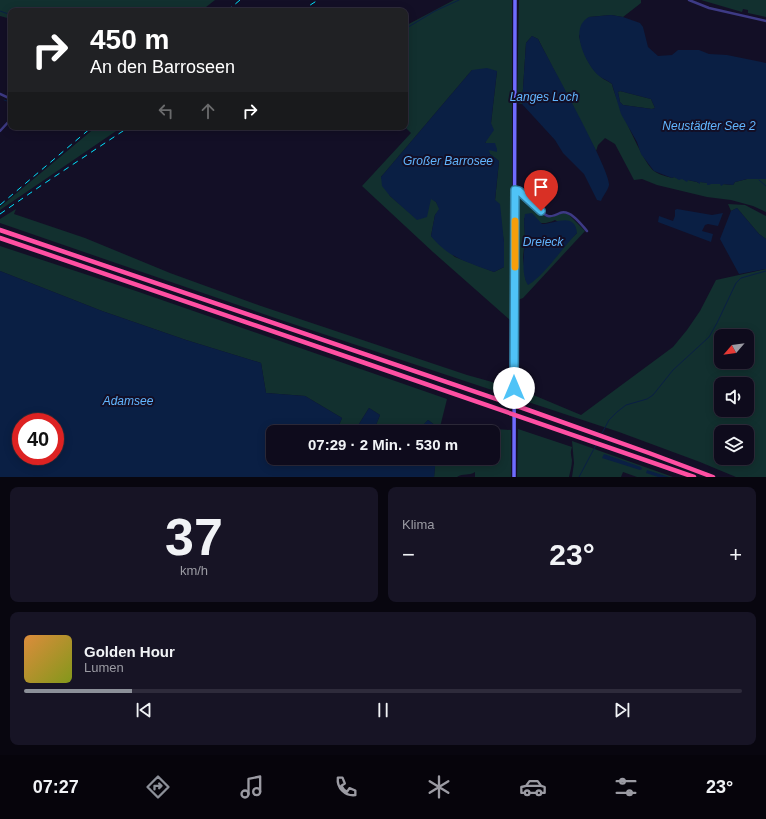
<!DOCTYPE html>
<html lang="de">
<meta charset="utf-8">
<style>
body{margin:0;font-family:Helvetica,sans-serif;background:#171425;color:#f1f3f6;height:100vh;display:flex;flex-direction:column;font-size:15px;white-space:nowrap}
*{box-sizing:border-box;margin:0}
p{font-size:13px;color:#9b9ba3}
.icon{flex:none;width:22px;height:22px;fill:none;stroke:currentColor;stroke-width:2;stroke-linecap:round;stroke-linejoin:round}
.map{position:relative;height:477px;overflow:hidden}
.details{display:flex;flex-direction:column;gap:10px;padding:10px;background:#08060f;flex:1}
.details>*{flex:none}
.top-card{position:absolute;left:8px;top:8px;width:400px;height:122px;border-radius:8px;box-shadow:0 2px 10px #0003,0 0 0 1px #2e2b3b;background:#202124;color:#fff;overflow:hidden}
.needle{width:26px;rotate:242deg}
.buttons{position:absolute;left:714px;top:329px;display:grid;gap:8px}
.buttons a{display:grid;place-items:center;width:40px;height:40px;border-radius:8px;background:#0e0b1c;box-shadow:0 2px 10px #0003,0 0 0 1px #2e2b3b;font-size:20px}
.speed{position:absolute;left:12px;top:413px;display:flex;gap:8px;font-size:20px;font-weight:700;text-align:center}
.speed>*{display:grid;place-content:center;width:52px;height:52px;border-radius:50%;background:#0e0b1c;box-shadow:0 2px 10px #0003,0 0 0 1px #2e2b3b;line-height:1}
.speed .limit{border:6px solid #d22;background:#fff;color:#111}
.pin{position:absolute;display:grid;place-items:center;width:34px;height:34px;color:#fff;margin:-41px -17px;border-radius:50% 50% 50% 0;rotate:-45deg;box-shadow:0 0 4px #0007}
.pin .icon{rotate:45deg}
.me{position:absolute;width:44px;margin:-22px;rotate:0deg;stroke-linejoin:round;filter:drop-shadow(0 0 3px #0008)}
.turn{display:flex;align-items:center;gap:14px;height:84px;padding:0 16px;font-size:18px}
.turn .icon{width:52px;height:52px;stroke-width:2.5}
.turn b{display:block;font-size:28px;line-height:34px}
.lanes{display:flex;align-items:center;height:38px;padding:0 16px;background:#0003;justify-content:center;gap:20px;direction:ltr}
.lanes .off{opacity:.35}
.big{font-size:30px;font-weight:700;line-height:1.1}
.details .widget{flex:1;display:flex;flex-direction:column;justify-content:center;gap:6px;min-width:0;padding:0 14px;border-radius:8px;background:#171425}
.details .dial{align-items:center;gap:0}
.dial b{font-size:52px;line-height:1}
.song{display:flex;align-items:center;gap:12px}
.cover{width:48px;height:48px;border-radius:6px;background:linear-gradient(135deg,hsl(30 70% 55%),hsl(70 70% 35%))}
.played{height:4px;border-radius:2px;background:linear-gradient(90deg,#8c9099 15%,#2e2b3b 15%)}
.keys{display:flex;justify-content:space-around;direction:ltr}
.heat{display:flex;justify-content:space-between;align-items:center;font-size:22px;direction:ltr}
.details .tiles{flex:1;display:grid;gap:10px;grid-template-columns:1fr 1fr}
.widget:last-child{grid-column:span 2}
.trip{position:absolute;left:266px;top:425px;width:234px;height:40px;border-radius:8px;background:#0e0b1c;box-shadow:0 2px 10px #0003,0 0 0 1px #2e2b3b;font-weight:700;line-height:40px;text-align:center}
.dock{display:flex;height:64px;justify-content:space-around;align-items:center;background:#06040b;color:#9b9ba3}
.dock .icon{width:28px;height:28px}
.dock .current{color:#8c9099}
.dock b{font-size:18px;color:#f1f3f6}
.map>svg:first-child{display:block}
.green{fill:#12302f;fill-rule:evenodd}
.water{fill:#0a1f44;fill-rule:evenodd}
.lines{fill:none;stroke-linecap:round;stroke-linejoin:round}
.stream{stroke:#0a1f44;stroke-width:1}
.street{stroke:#3d3a85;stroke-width:2.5}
.secondary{stroke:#6f6bff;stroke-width:3.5}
.highway{stroke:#ff4fa3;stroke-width:4.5}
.rail{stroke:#00e5ff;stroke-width:1;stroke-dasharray:6 5;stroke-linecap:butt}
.route-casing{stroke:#337fa1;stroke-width:10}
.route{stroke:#4fc3f7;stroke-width:7}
.slow{stroke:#f59e0b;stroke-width:7}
.labels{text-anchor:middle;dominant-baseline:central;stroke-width:4;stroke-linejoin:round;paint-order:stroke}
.water-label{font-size:12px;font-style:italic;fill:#62b6ff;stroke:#130f26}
</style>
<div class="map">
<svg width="766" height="477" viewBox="0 0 766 477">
<rect width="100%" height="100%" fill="#130f26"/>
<!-- green -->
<path class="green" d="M0,0h215l-14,11h-190v8l-11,-3z
M454,0h58v303l-2,17 -77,-68 -71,-66 49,-53 -6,-6v-101zM472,70l25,1 -6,52 -6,21 5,10 9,7 -4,39 6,24 3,18v25l-10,5 -39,-15 -24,-21 4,-21 5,-6 -4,-7 -5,-4 -14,21 -27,-23 -9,-19z
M519,0h122v3l-18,14 -12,-2 -22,2 -10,19c4,15 9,31 22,41 3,3 7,4 11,7 3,14 31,79 42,87 5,4 12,5 18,7l2,-1 23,5 1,1 2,-1 33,3 2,-3 12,-3h19v33l-13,-6 -22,-6 -24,-3 -50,-12 -15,-6 -8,1 -19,-36 -10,-6 -7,7 -2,6 -58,-112 -6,-3 -6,7 -4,61 -5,-1z
M701,0h65v17l-18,-4v-3l-5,-1 -1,3z
M620,91l31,8 4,9 -3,1 -29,-4 -3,-3 -2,-10z
M96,127h26l-122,83v-3z
M517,192l2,1 27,24h6l11,-4 5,1 17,17 -62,67 -5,2zM524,218c13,4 18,8 31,2l22,13 -51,48 -3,-23 2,-20z
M728,204l17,1 21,11v23l-7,-5 -22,-26 -6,3z
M16,209l-2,5 71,24 85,35 91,33 206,69 43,12v9l-229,-76 -281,-97v-4z
M0,246l136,45 311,108 -7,28 2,-2 3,7h-6l1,-3 -12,-9 -11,12h-44l7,-17 -11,-7 -15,24h-18l6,-14 -37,-22 -39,-3 -5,-30 -75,-23 -84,-29 -102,-40z
M766,269v208h-30l-36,-15 -81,-30 -100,-33v-10l62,26 92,-68 14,-17 13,-19 16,-31zM721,336h26v26h-26zM721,384h26v26h-26zM721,432h26v26h-26z
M464,427l47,3v47h-36v-5c-6,4 -12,1 -18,5h-23l1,-12 -7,-7h65v-26h-32l-1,-4z
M518,429l54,18c-2,6 -1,7 0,13 0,6 -2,12 -3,17h-52z
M572,441l101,36h-36l-14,-5 -2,5h-49l2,-14z"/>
<!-- water -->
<path class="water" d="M611,15l12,2 17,6 3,4 5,20 10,9 14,-1 6,-5h21l10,4 18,1 39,8v116h-19l-12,3 -2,3 -9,-1 -3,2 -1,-2h-9l-2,1h-2v-2l-7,-1v2l-3,-2 -9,-2 -1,2 -5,-3 -3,1 -5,-3 -2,1 -18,-7 -13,-17 -4,-12 -16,-28 -9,-30c-4,-4 -10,-5 -14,-9 -12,-11 -30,-47 -9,-58zM620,91l31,8 4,9 -3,1 -29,-4 -3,-3 -2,-10z
M532,36l6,3c10,20 73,132 71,146 -1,5 -6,11 -8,16l-4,-1 -13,-26 -21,-21 -8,-13 -33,-36 4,-61z
M487,68l10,3 -6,52 3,7 -9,13h10l2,6v3l-8,-2 1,4 9,7 -4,39 5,4 4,38v25l-10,5c-24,-9 -46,-14 -63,-36l4,-21 4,-6 -3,-7 -5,-3 -4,18 -10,3 -27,-24 -8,-10 -1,-9 91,-107z
M737,208l22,26 7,5v30l-27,5 -19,-35 11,-28z
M677,209l35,6 11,-2 -5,13 -10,-2 -3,1 -3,6 11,3 -2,8 -53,-20 1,-6 14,5 2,-5v-6z
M532,213l10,11c12,0 33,-13 35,9 -15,15 -32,42 -49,52 -8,-12 -3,-34 -3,-48 0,-8 -2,-15 0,-23z
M0,271l102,40 84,29 75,23 5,30 39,3 37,22 -6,14h-63v26h111l5,3 3,-3h44l-2,19h-434zM21,422h34v34h-34z
M369,408l11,7 -7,17h-19z
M428,420l12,9 -1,3h-23z
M604,454l37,13 1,2 -2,1 -38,-12z
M647,470l22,7h-11l-12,-4z"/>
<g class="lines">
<!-- stream -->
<path class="stream" d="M0,11l11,4
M405,29l30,-18 24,-11
M4,100l3,1
M759,180l7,6
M602,433l7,-13 8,-8 9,-7 21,-6 6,-4 20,-25 36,-33 8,-14 19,-40 5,-5 25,-7
M579,477l17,-32"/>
<!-- street -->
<path class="street" d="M689,0l20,8 57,13
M0,94l11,5
M0,131l11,-12
M515,190l4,1c5,5 24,24 29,25 4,1 8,-1 12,-3 10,-4 21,11 27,18"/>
<!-- secondary -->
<path class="secondary" d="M514,477l1,-477"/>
<!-- highway -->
<path class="highway" d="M0,230l517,176 132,47 64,24
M0,238l365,125 329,114"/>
<!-- rail -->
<path class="rail" d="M227,11l13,-11
M301,11l17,-11
M0,205l92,-78
M0,214l39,-27 90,-60"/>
</g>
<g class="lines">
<!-- route casing -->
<g class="route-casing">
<path id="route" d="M514,388l1,-198 4,1 22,20"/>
</g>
<!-- route -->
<use href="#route" class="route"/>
<!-- slow -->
<path class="slow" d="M515,267v-46"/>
</g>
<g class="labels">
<!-- water labels -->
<g class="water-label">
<text x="544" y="97">Langes Loch</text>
<text x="709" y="126">Neustädter See 2</text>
<text x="448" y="161">Großer Barrosee</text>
<text x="543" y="242">Dreieck</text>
<text x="128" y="401">Adamsee</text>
</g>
</g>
</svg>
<div class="buttons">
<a><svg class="needle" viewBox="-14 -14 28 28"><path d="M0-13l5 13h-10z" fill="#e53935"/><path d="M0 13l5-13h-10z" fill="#9b9ba3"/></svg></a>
<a><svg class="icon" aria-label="sound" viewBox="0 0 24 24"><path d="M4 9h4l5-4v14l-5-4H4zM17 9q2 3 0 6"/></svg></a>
<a><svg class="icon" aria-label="layers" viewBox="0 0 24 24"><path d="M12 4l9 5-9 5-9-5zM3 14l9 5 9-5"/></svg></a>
</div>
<div class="speed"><div class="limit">40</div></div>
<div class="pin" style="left:541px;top:211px;background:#d93025"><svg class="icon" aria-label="arrive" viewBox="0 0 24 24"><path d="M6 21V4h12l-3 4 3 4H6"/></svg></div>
<svg class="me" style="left:514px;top:388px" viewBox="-20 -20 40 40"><circle r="19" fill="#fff"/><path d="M0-13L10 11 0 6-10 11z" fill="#4fc3f7"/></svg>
<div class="trip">07:29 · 2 Min. · 530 m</div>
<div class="top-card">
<div class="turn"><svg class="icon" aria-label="right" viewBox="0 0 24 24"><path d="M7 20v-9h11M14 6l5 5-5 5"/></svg><div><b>450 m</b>An den Barroseen</div></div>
<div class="lanes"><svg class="icon off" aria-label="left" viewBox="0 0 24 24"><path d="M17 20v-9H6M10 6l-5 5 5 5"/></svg><svg class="icon off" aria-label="ahead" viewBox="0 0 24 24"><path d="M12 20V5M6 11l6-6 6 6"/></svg><svg class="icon" aria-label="right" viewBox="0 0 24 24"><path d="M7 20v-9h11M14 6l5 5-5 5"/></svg></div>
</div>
</div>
<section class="details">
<div class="tiles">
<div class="widget dial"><b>37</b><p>km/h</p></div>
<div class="widget"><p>Klima</p>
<div class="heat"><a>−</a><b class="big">23°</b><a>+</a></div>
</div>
<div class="widget">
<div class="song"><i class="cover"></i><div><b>Golden Hour</b><p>Lumen</p></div></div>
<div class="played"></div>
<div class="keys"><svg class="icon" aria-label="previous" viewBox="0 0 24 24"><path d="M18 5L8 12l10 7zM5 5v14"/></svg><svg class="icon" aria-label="pause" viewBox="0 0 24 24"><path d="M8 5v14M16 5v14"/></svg><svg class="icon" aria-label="next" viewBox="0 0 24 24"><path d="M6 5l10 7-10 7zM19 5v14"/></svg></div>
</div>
</div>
</section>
<nav class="dock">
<b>07:27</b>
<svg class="icon current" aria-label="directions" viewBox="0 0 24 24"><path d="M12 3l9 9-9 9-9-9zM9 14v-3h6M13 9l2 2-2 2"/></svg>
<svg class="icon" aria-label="music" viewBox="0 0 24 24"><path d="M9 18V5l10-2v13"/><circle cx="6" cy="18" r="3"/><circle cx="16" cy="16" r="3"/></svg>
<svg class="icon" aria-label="phone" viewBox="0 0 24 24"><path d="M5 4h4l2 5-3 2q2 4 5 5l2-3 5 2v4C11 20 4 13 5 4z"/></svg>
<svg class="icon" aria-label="climate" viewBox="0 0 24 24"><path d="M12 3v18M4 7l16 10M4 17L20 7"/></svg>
<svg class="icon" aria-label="car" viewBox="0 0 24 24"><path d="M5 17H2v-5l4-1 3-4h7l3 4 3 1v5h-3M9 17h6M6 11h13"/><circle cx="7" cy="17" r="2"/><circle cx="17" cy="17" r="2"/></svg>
<svg class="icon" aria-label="filters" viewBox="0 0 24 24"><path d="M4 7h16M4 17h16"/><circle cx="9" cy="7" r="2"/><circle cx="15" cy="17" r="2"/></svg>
<b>23°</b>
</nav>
